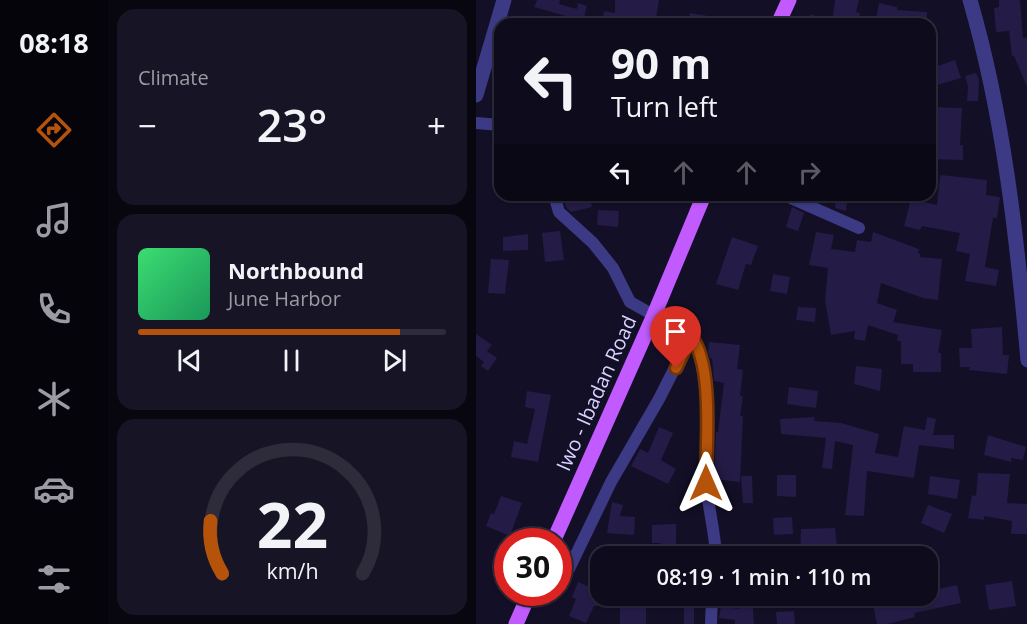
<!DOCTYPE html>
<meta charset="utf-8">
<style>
body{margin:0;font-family:"Open Sans",sans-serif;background:#171425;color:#f1f3f6;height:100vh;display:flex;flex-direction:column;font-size:22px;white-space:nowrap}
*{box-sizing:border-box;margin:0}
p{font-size:20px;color:#9b9ba3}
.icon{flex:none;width:33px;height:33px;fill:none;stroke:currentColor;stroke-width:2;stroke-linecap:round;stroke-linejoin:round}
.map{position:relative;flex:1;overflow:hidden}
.side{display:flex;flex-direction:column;gap:9px;padding:9px;background:#08060f;width:368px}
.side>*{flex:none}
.guide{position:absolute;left:18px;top:18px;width:442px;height:183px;border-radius:18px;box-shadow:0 2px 4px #0004,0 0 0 2px #2e2b3b;background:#0e0b1c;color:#f1f3f6;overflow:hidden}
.speed{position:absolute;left:18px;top:528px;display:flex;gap:12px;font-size:30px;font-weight:700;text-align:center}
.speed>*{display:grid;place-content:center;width:78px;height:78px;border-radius:50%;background:#0e0b1c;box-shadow:0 2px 4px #0004,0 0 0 2px #2e2b3b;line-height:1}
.speed .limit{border:9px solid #d22;background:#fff;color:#111}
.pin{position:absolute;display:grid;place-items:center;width:51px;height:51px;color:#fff;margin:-62px -26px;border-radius:50% 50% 50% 0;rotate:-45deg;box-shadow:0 0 6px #0007}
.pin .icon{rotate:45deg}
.me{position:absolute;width:66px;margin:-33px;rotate:0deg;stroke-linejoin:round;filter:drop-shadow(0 0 4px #0008)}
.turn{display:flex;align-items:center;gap:21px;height:126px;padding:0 18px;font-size:27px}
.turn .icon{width:78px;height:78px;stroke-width:2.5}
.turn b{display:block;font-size:42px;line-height:51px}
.lanes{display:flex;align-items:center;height:57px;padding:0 18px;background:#0003;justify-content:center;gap:30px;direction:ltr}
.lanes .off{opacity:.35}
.big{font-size:45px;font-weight:600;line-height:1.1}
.side .tile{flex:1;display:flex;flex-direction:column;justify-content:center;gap:9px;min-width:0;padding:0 21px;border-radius:18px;background:#171425}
.side .dial{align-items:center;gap:0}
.dial svg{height:156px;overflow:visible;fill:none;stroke:#2e2b3b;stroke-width:7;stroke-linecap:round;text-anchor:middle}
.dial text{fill:#f1f3f6;stroke:none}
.song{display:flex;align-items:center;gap:18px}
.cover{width:72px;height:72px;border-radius:9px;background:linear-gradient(135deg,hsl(140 70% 55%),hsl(150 70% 35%))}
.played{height:6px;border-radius:3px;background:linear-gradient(90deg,#b45309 85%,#2e2b3b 85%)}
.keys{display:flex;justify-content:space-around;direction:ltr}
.heat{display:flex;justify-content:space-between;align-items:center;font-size:33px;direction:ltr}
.trip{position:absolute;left:114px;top:546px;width:348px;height:60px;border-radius:18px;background:#0e0b1c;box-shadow:0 2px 4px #0004,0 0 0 2px #2e2b3b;font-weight:600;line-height:60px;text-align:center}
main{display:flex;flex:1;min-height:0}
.menu{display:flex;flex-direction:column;width:108px;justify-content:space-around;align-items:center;background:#06040b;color:#9b9ba3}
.menu .icon{width:42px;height:42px}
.menu .on{color:#b45309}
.menu b{font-size:27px;color:#f1f3f6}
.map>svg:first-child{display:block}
.building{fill:#241b47}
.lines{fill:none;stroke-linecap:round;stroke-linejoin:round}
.minor{stroke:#3d3a85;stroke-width:12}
.tertiary{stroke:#3d3a85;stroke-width:15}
.primary{stroke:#c25bff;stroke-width:15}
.route-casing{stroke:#753606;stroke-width:15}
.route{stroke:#b45309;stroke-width:10}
.labels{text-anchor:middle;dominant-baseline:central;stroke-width:6;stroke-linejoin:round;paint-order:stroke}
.street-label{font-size:20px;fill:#d9d4ff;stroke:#130f26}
</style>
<main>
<nav class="menu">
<b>08:18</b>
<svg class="icon on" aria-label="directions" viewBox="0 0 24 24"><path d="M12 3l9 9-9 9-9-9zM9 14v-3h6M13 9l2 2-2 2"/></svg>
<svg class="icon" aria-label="music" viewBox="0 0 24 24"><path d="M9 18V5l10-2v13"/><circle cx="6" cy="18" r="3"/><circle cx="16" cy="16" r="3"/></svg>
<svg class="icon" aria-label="phone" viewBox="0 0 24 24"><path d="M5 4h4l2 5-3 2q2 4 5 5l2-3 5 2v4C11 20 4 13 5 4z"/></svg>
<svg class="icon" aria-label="climate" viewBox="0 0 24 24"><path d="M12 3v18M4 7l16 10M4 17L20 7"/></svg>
<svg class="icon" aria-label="car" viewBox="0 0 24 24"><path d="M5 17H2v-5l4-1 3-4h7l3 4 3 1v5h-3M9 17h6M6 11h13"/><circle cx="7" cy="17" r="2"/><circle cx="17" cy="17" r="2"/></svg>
<svg class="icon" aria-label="filters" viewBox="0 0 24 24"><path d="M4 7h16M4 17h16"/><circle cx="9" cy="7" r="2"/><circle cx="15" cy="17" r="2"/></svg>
</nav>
<section class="side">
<div class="tile"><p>Climate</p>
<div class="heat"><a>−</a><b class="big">23°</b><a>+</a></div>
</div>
<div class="tile">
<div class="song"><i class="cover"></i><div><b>Northbound</b><p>June Harbor</p></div></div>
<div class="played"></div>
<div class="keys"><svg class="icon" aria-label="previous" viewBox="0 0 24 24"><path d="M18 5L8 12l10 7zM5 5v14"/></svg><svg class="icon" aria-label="pause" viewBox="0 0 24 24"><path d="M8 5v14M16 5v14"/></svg><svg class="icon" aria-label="next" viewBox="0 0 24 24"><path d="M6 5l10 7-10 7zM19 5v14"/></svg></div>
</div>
<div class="tile dial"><svg viewBox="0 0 100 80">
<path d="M14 69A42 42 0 1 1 86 69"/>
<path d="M14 69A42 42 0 0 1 8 42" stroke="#b45309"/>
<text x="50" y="56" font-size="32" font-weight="700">22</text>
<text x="50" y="72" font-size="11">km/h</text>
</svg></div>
</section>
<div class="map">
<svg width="552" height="624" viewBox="0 0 552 624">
<rect width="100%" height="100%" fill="#130f26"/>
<!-- building -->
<path class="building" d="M61,0h23l-1,4 18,5 1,-6 9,3 -4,15 -49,-14z
M139,0h44l-4,24h-53l2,-13 11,2z
M359,0h24l-3,12 4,1 -1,11h-46l-5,-3 3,-7 21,9z
M523,0h21l3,38 5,-1v52l-14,-33h-2l-3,-25 -13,1 -2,-24 5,-1z
M403,3l18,4v3l30,2v12h-52z
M214,13l36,6v5h-38z
M479,60l6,18 -24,7 -5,-17z
M500,73l3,7 -1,21h-11l1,-15 -3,-10z
M454,107l32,1 -2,37h3v15l-33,-1z
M464,175l47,5 -1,15 14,2 -3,21h-4l-8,49 14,3 -3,16 -31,-5 5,-27 -14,-3 4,-18 -38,-7 -2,4 -16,-4 7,-27 26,6z
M102,195h11l3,12 -21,5 -5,-5 -2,-9z
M360,195h12l-2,16 -11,-3z
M316,207l12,6 -6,18 -12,-4z
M122,210l21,1 -1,16 -21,-2z
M84,231l4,29 -19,2 -3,-29z
M340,232l18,3 -3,14 24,3 2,-12 14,2 2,-10 46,17 -1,4 2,1v3l22,2 -4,41 -15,-2 -42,-15 -4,20 20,7 -4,12 49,8 -4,23h3v19h-28v-8h-12v-23h-4l1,-6 -30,-10 -3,16 -11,-2 1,-8 -24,4 -6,-35 3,-32 -19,-3z
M52,234v16l-25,1v-14z
M256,237l26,9 -7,19 -5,-1 -8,26 -22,-6z
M15,259l18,1 -4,34 -17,-1z
M297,274l17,3 -3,17 -17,-3z
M322,307l18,1 -1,14 -19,-2z
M526,327l1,28h6l-2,19 -38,-4 1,-3h-10l-1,-19h13l-1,-19z
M0,334l16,11 -5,6 10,7 -9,13 -7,-5 3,-4 -8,-6z
M233,342l31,3 -3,24 6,1 -3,26h3l-3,20h3l-3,66 -26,-3 2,-47h2l6,-49 -10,-2 -2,-23h-2l-2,-7z
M380,366l26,3 -2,22 -26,-7z
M313,387l29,4 -2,17 -29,-4z
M51,391l24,4 -13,67 -27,-5 3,-16 13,3 8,-35 -10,-2z
M339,417l-1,4 27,2 38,11 -4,19 23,4 6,-31 21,4 2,-13 9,2 -3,16h21v14l-35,-4 -5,33 -47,-7 -3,45 -19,-1 8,-70 -18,-4 -3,28 -10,-1 4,-30 -45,-4 -1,-15z
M183,427l14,6 -12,27 15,9 -8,15 -37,-18 9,-17 8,4z
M512,435l38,12 -3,13 -12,-2v4l-27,-7z
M502,473l32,1 -3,29 21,1v30h-17l1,-13 -28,-5v4l-16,-2 4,-23 4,1z
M301,475h19v22l-19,-1z
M265,476h11l1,27h-10z
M454,476l30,4 -3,19 -29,-5z
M25,496l21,7 -12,33 -24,-10 5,-13 3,1z
M136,502l11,3 -3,11 15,1 -1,18 -27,-2z
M452,505l24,9 -8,19 -23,-10z
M316,517l1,17 -19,1 -1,-17z
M200,524v22h11v10h-27v-13h-8v-18z
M359,528l2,19 -19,2 1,7h-19l1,-27z
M536,581l4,25 -27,4 -4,-25z
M102,582l12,5h10v9h20v10h-26l-8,17 -17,-7 7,-17 -4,-2z
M481,585l4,18 -47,10 1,4 -27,7h-11l-4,-19 38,-9h17v-5z
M208,596h13v8h-3v20h-10z
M259,596h17l2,28h-19v-4l-16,-2 2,-12 18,3z
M144,608h26v16h-26z
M318,611l1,13h-18l-1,-12z"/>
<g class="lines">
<!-- minor -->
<path class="minor" d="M0,123l24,2
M78,195l5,17 34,31 20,25 17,34 61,34c26,34 13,105 15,146 2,25 9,50 10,74
M308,195l75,33
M93,569l42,-87 48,-83 32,-63
M235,624l1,-28"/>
<!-- tertiary -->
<path class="tertiary" d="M494,0c34,117 47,239 58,360
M0,95l28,-95"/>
<!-- primary -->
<path class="primary" d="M302,24l11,-24
M77,542l101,-227 50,-120
M40,624l14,-32"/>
</g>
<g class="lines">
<!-- route casing -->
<g class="route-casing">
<path id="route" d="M200,368l15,-32c23,29 15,110 15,147"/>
</g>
<!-- route -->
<use href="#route" class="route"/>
</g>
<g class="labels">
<!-- street labels -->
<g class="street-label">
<text transform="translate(120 393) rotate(-66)">Iwo - Ibadan Road</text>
</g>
</g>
</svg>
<div class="speed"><div class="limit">30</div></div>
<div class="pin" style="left:200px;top:368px;background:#d93025"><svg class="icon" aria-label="arrive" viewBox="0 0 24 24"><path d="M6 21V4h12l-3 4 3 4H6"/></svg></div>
<svg class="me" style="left:230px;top:483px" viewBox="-20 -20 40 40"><path d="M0-17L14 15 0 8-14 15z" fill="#b45309" stroke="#fff" stroke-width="4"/></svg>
<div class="trip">08:19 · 1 min · 110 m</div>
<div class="guide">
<div class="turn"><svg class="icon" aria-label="left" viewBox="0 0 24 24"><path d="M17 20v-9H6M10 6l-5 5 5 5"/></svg><div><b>90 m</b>Turn left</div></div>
<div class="lanes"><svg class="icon" aria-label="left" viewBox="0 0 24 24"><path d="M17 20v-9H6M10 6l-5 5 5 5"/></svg><svg class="icon off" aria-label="ahead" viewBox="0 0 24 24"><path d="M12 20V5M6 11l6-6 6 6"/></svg><svg class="icon off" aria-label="ahead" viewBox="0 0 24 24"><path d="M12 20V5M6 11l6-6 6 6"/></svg><svg class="icon off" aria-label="right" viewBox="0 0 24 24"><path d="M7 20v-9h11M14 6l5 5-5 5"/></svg></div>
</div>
</div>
</main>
